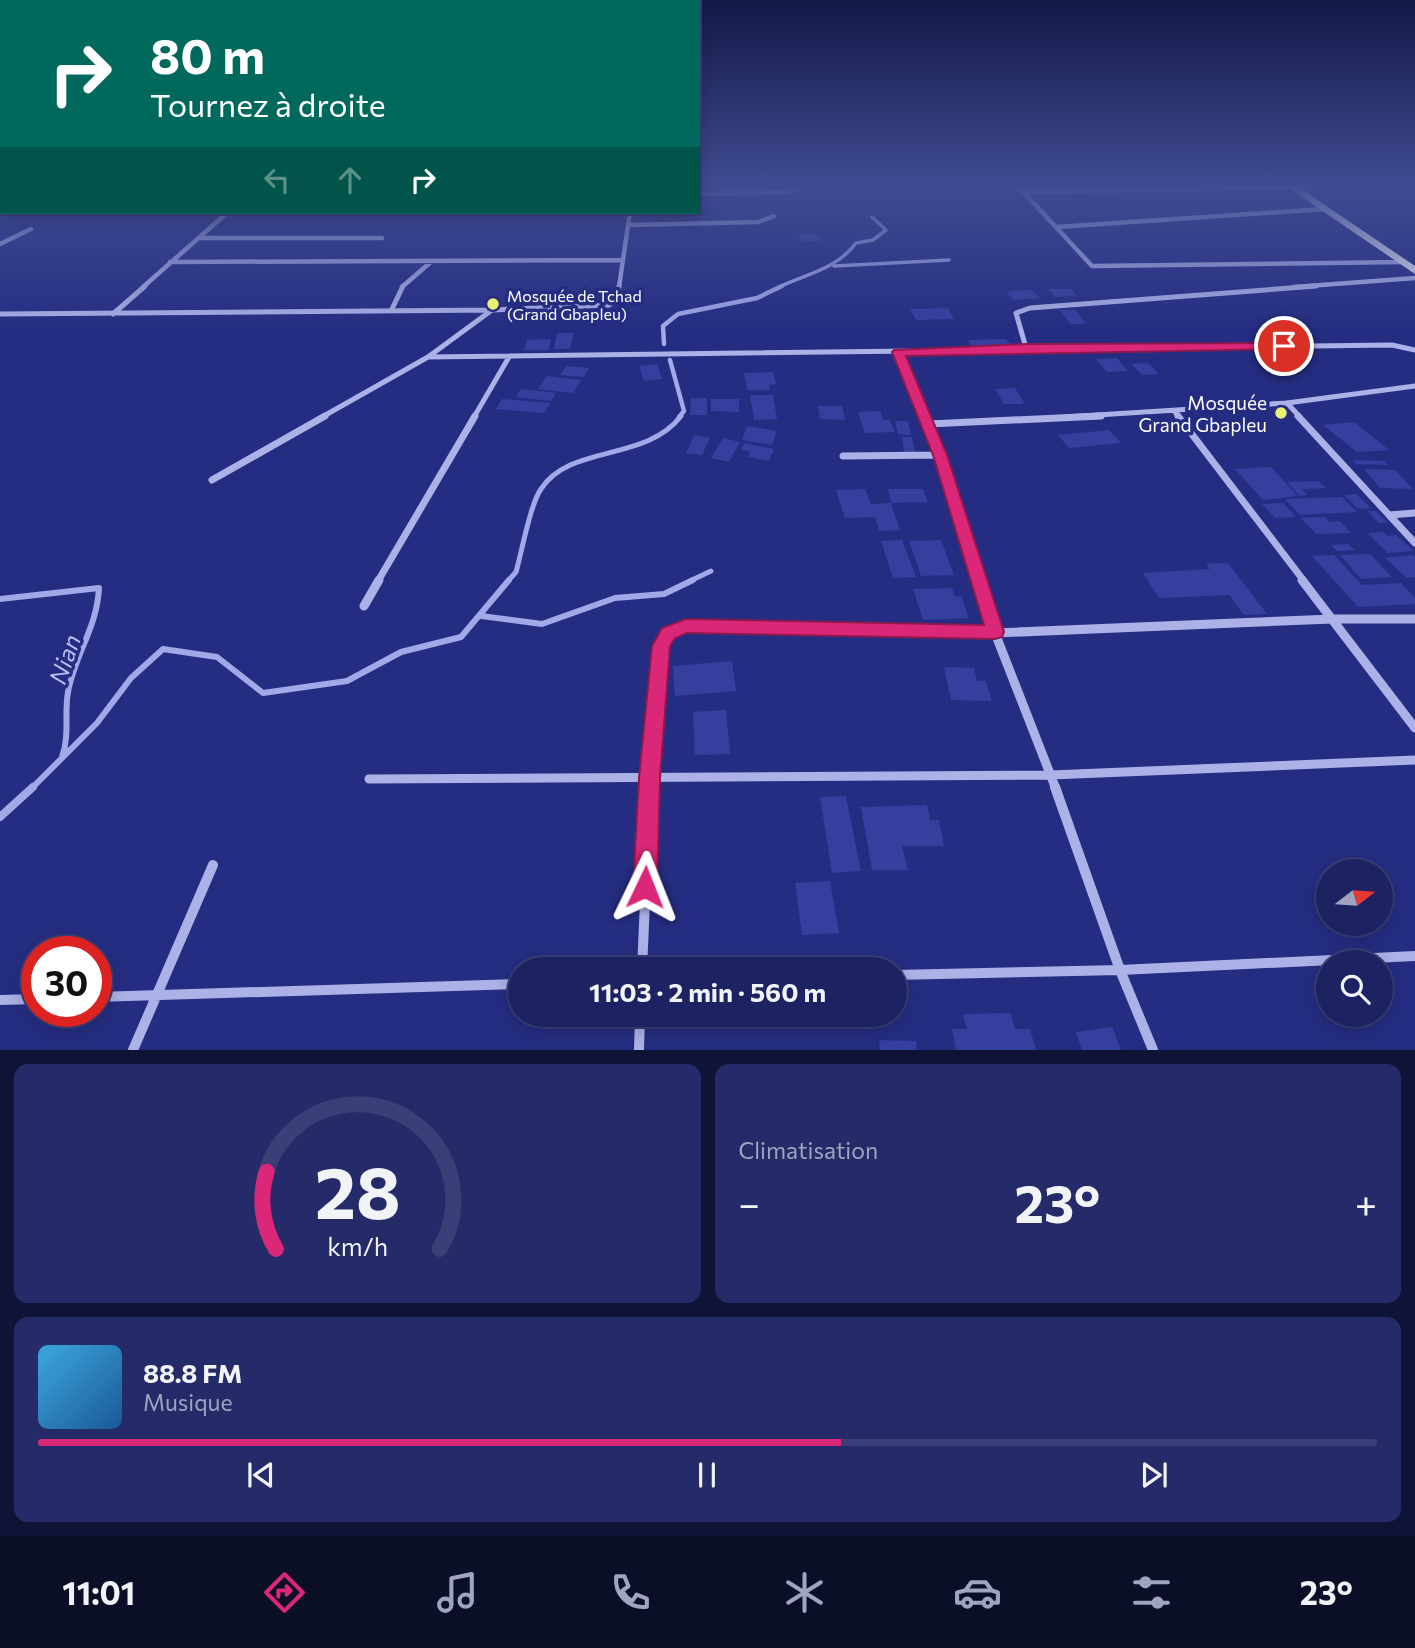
<!DOCTYPE html>
<html lang="fr">
<meta charset="utf-8">
<style>
body{margin:0;font-family:Commissioner,sans-serif;background:#252a68;color:#f1f3f6;height:100vh;display:flex;flex-direction:column;font-size:26px;white-space:nowrap}
*{box-sizing:border-box;margin:0}
p{font-size:23px;color:#a0a4be}
.icon{flex:none;width:38px;height:38px;fill:none;stroke:currentColor;stroke-width:2;stroke-linecap:round;stroke-linejoin:round}
.map{position:relative;height:1050px;overflow:hidden}
.drawer{display:flex;flex-direction:column;gap:14px;padding:14px;background:#0f1336;flex:1}
.drawer>*{flex:none}
.banner{position:absolute;left:0px;top:0px;width:700px;height:214px;box-shadow:0 4px 18px #0003,0 0 0 2px #3a3f77;background:#00695c;color:#fff;overflow:hidden}
.needle{width:46px;rotate:73deg}
.fabs{position:absolute;left:1316px;top:859px;display:grid;gap:14px}
.fabs a{display:grid;place-items:center;width:77px;height:77px;border-radius:50%;background:#1c2262;box-shadow:0 4px 18px #0003,0 0 0 2px #3a3f77;font-size:35px}
.speed{position:absolute;left:21px;top:936px;display:flex;gap:14px;font-size:35px;font-weight:700;text-align:center}
.speed>*{display:grid;place-content:center;width:91px;height:91px;border-radius:50%;background:#1c2262;box-shadow:0 4px 18px #0003,0 0 0 2px #3a3f77;line-height:1}
.speed .limit{border:10px solid #d22;background:#fff;color:#111}
.pin{position:absolute;display:grid;place-items:center;width:60px;height:60px;color:#fff;margin:-30px;border:4px solid #fff;border-radius:50%;box-shadow:0 2px 7px #0007}
.me{position:absolute;width:77px;margin:-38px;rotate:2deg;stroke-linejoin:round;filter:drop-shadow(0 0 5px #0008)}
.turn{display:flex;align-items:center;gap:24px;height:147px;padding:0 35px;font-size:32px}
.turn .icon{width:91px;height:91px;stroke-width:2.5}
.turn b{display:block;font-size:49px;line-height:60px}
.lanes{display:flex;align-items:center;height:66px;padding:0 35px;background:#0003;justify-content:center;gap:35px;direction:ltr}
.lanes .off{opacity:.35}
.big{font-size:52px;font-weight:700;line-height:1.1}
.drawer .widget{flex:1;display:flex;flex-direction:column;justify-content:center;gap:10px;min-width:0;padding:0 24px;border-radius:14px;background:#252a68}
.drawer .dial{align-items:center;gap:0}
.dial svg{height:182px;overflow:visible;fill:none;stroke:#3a3f77;stroke-width:7;stroke-linecap:round;text-anchor:middle}
.dial text{fill:#f1f3f6;stroke:none}
.song{display:flex;align-items:center;gap:21px}
.cover{width:84px;height:84px;border-radius:10px;background:linear-gradient(135deg,hsl(200 70% 55%),hsl(210 70% 35%))}
.played{height:7px;border-radius:4px;background:linear-gradient(90deg,#db2777 60%,#3a3f77 60%)}
.keys{display:flex;justify-content:space-around;direction:ltr}
.heat{display:flex;justify-content:space-between;align-items:center;font-size:38px;direction:ltr}
.drawer .tiles{flex:1;display:grid;gap:14px;grid-template-columns:1fr 1fr}
.widget:last-child{grid-column:span 2}
.trip{position:absolute;left:508px;top:957px;width:399px;height:70px;border-radius:35px;background:#1c2262;box-shadow:0 4px 18px #0003,0 0 0 2px #3a3f77;font-weight:700;line-height:70px;text-align:center}
.menu{display:flex;height:112px;justify-content:space-around;align-items:center;background:#0b0e27;color:#a0a4be}
.menu .icon{width:49px;height:49px}
.menu .current{color:#db2777}
.menu b{font-size:32px;color:#f1f3f6}
.map>svg:first-child{display:block}
.lines{fill:none;stroke-linecap:round;stroke-linejoin:round}
.stream-far4{stroke:#a1a9e8;stroke-width:3.5}
.stream-far3{stroke:#a1a9e8;stroke-width:4.5}
.stream-far2{stroke:#a1a9e8;stroke-width:5}
.stream-far1{stroke:#a1a9e8;stroke-width:6}
.stream{stroke:#a1a9e8;stroke-width:8}
.building{fill:#353f9e}
.street-far4{stroke:#acb2e7;stroke-width:4.5}
.street-far3{stroke:#acb2e7;stroke-width:5}
.street-far2{stroke:#acb2e7;stroke-width:7}
.street-far1{stroke:#acb2e7;stroke-width:9}
.street{stroke:#acb2e7;stroke-width:10}
.primary{fill:#eeeffd;fill-rule:evenodd}
.route{fill:#db2777;stroke:#8e194d;stroke-width:2}
.poi-dot{fill:#e9f171;stroke:#252d82;stroke-width:2.5}
.labels{text-anchor:middle;dominant-baseline:central;stroke-width:7;stroke-linejoin:round;paint-order:stroke}
.far-poi-label{font-size:16px;fill:#fff;stroke:#252d82;text-anchor:start}
.poi-label{font-size:19px;fill:#fff;stroke:#252d82;text-anchor:end}
.near-water-label{font-size:24px;font-style:italic;fill:#b8beef;stroke:#252d82}
</style>
<div class="map">
<svg width="1415" height="1050" viewBox="0 0 1415 1050">
<rect width="100%" height="100%" fill="#252d82"/>
<g class="lines">
<!-- stream-far4 -->
<path class="stream-far4" d="M834,266l115,-6
M779,287c27,-13 58,-18 77,-44l17,-3 13,-10 -14,-13"/>
<!-- stream-far3 -->
<path class="stream-far3" d="M664,344l-1,-18 15,-12 79,-16 25,-12
M670,360l14,51 -5,6"/>
<!-- stream-far2 -->
<path class="stream-far2" d="M508,581l8,-9c6,-21 14,-67 25,-83 29,-45 105,-27 140,-73
M690,581l21,-10"/>
<!-- stream-far1 -->
<path class="stream-far1" d="M0,599l99,-11c-2,40 -24,66 -31,104 -4,22 2,43 -6,65
M481,616l61,8 73,-26 49,-4 29,-14
M31,789l66,-66 34,-45 32,-29 54,8 46,36 84,-12 54,-29 60,-15 48,-57"/>
<!-- stream -->
<path class="stream" d="M0,817l33,-30"/>
</g>
<!-- building -->
<path class="building" d="M712,184h14v3h24l1,4h-38z
M798,234h20l3,7h-20z
M1049,289h22l6,7 -22,1z
M1032,290l8,8 -27,2 -7,-9z
M948,308l6,11 -38,1 -6,-11z
M1060,310h16l10,14h-16z
M557,333h17l-4,16h-16z
M551,339l-2,11h-25l3,-10z
M1006,339l6,7 -40,2 -4,-8z
M1117,358l11,13 -21,1 -11,-13z
M1148,363l11,11 -17,1 -11,-11z
M657,364l5,15 -18,2 -5,-15z
M566,366l23,2 -5,9 -24,-2z
M773,372l3,12 -7,1 1,5h-23l-3,-17z
M547,376l34,4 -8,13 -35,-4z
M1015,388l10,16h-21l-9,-15z
M521,389l35,4 -5,8 -35,-4z
M750,395h23l4,24 -23,1z
M691,398h16v17h-17z
M502,399l48,4 -6,10 -48,-4z
M711,399h28v13l-28,-1z
M818,406h24l3,14 -25,-1z
M880,411l3,9h7l5,12 -30,1 -7,-21z
M895,421h13l3,14 -13,-1z
M1354,422l35,28 -32,2 -34,-27z
M747,426l30,5 -5,14 -30,-5z
M1109,430l12,13 -52,5 -11,-13z
M694,435l16,3 -8,17 -16,-2z
M902,437h10l3,16h-11z
M723,438l17,4 -11,20 -18,-4z
M744,443l30,6 -5,12 -21,-4 2,-6 -9,-1z
M1353,460l30,1 5,4 -31,-1z
M1271,467l27,29 -35,4 -28,-31z
M1364,469l31,1 18,19 -33,-1z
M1318,481l8,7 -24,1 5,6 -7,1 -13,-14z
M865,489l6,15 20,-1 9,27 -21,1 -4,-14 -30,1 -9,-28z
M888,489h35l5,13 -37,1z
M1356,494l15,14 -13,1 -14,-14z
M1342,497l15,15 -57,3 -15,-16z
M1283,503l13,14 -21,1 -13,-14z
M1367,511h9l12,12h-9z
M1325,517l4,5 11,-1 11,12 -35,1 -15,-16z
M1383,532l5,4 8,-1 18,16 -26,2 -21,-20z
M902,540l14,37 -23,1 -12,-37z
M941,540l13,35 -33,1 -12,-35z
M1348,544l7,6 -18,1 -6,-6z
M1370,554l22,23 -31,2 -21,-24z
M1334,555l28,30 39,-2 14,15v6l-57,3 -46,-51z
M1413,555l2,2v20l-8,1 -22,-20z
M1228,563l39,51 -23,1 -15,-20 -70,3 -16,-25 67,-4 -4,-5z
M952,588l3,9 6,-1 8,22 -46,2 -10,-31z
M732,661l4,30 -61,5 -2,-30z
M944,667l30,1 3,13h9l6,20 -41,-1z
M726,710l4,44 -35,1 -2,-43z
M846,796l15,75 -29,2 -12,-76z
M927,805l3,15h9l5,26h-42l6,24h-36l-11,-63z
M830,881l9,52 -37,2 -7,-52z
M1011,1013l4,16h15l6,21h-80l-4,-21h15l-4,-15z
M1112,1027l9,23h-39l-6,-18z
M879,1040l37,1 1,9h-37z"/>
<g class="lines">
<!-- street-far4 -->
<path class="street-far4" d="M1016,184l76,82 310,-4
M1023,192l270,-5
M698,194l87,-2 11,-3v-5
M628,225l130,-3 16,-6
M1056,227l270,-18
M199,238h183
M0,244l31,-15
M170,262l453,-2
M143,287l85,-75
M402,287l30,-26
M619,287l11,-75
M1294,287l121,-9"/>
<!-- street-far3 -->
<path class="street-far3" d="M492,310l117,-5 8,-7 2,-12
M391,311l12,-25
M0,314l492,-4 -64,47 -106,60
M113,314l32,-28
M1026,348l-10,-35 14,-5 286,-22
M898,352l27,65
M428,357l964,-12 23,5
M1287,403l13,14
M1175,412l4,5
M474,417l35,-60
M1065,417l222,-14 128,-17"/>
<!-- street-far2 -->
<path class="street-far2" d="M924,416l16,39 39,126
M1178,416l126,165
M1298,416l91,99 26,-2
M929,424l172,-8
M843,456l97,-1
M212,480l113,-64
M1389,515l26,28
M378,581l97,-165"/>
<!-- street-far1 -->
<path class="street-far1" d="M979,580l16,53 61,156
M1302,580l113,148
M364,606l15,-26
M369,779l682,-4 364,-15
M650,789l11,-143 7,-13 18,-7 309,7 337,-14h83"/>
<!-- street -->
<path class="street" d="M1055,787l65,183 33,80
M642,970l8,-183
M894,975l226,-5 295,-14
M96,997l424,-13
M0,1000l37,-1
M133,1050l80,-185
M639,1050l1,-35"/>
<!-- primary -->
<path class="primary" d="M1283,184h11l121,82v8z"/>
</g>
<!-- sky -->
<linearGradient id="sky" x2="0" y2="1"><stop stop-color="#141948"/><stop offset="0.56" stop-color="#404c92"/><stop offset="1" stop-color="#404c92" stop-opacity="0"/></linearGradient>
<rect width="1415" height="331" fill="url(#sky)"/>
<!-- route -->
<path class="route" d="M1284,343l6,3 -2,3 -382,7 41,99 57,177 -2,5 -7,2 -308,-6 -12,5 -5,8 -10,132 -3,109 -3,9 -9,3 -8,-3 -4,-9 6,-109 13,-132 10,-18 24,-9 298,6 -51,-170 -41,-103 2,-2 132,-6z"/>
<!-- markers -->
<g class="poi-dot">
<circle cx="493" cy="304" r="7"/>
<circle cx="1281" cy="413" r="7"/>
</g>
<g class="labels">
<!-- far-poi labels -->
<g class="far-poi-label">
<text x="507" y="295">Mosquée de Tchad<tspan x="507" dy="18">(Grand Gbapleu)</tspan></text>
</g>
<!-- poi labels -->
<g class="poi-label">
<text x="1267" y="402">Mosquée<tspan x="1267" dy="22">Grand Gbapleu</tspan></text>
</g>
<!-- near-water labels -->
<g class="near-water-label">
<text transform="translate(64 659) rotate(-71)">Nian</text>
</g>
</g>
</svg>
<div class="fabs">
<a><svg class="needle" viewBox="-14 -14 28 28"><path d="M0-13l5 13h-10z" fill="#e53935"/><path d="M0 13l5-13h-10z" fill="#a0a4be"/></svg></a>
<a><svg class="icon" aria-label="search" viewBox="0 0 24 24"><circle cx="10" cy="10" r="6"/><path d="M15 15l6 6"/></svg></a>
</div>
<div class="speed"><div class="limit">30</div></div>
<div class="pin" style="left:1284px;top:346px;background:#d93025"><svg class="icon" aria-label="arrive" viewBox="0 0 24 24"><path d="M6 21V4h12l-3 4 3 4H6"/></svg></div>
<svg class="me" style="left:645px;top:887px" viewBox="-20 -20 40 40"><path d="M0-17L14 15 0 8-14 15z" fill="#db2777" stroke="#fff" stroke-width="4"/></svg>
<div class="trip">11:03 · 2 min · 560 m</div>
<div class="banner">
<div class="turn"><svg class="icon" aria-label="right" viewBox="0 0 24 24"><path d="M7 20v-9h11M14 6l5 5-5 5"/></svg><div><b>80 m</b>Tournez à droite</div></div>
<div class="lanes"><svg class="icon off" aria-label="left" viewBox="0 0 24 24"><path d="M17 20v-9H6M10 6l-5 5 5 5"/></svg><svg class="icon off" aria-label="ahead" viewBox="0 0 24 24"><path d="M12 20V5M6 11l6-6 6 6"/></svg><svg class="icon" aria-label="right" viewBox="0 0 24 24"><path d="M7 20v-9h11M14 6l5 5-5 5"/></svg></div>
</div>
</div>
<section class="drawer">
<div class="tiles">
<div class="widget dial"><svg viewBox="0 0 100 80">
<path d="M14 69A42 42 0 1 1 86 69"/>
<path d="M14 69A42 42 0 0 1 10 35" stroke="#db2777"/>
<text x="50" y="56" font-size="32" font-weight="700">28</text>
<text x="50" y="72" font-size="11">km/h</text>
</svg></div>
<div class="widget"><p>Climatisation</p>
<div class="heat"><a>−</a><b class="big">23°</b><a>+</a></div>
</div>
<div class="widget">
<div class="song"><i class="cover"></i><div><b>88.8 FM</b><p>Musique</p></div></div>
<div class="played"></div>
<div class="keys"><svg class="icon" aria-label="previous" viewBox="0 0 24 24"><path d="M18 5L8 12l10 7zM5 5v14"/></svg><svg class="icon" aria-label="pause" viewBox="0 0 24 24"><path d="M8 5v14M16 5v14"/></svg><svg class="icon" aria-label="next" viewBox="0 0 24 24"><path d="M6 5l10 7-10 7zM19 5v14"/></svg></div>
</div>
</div>
</section>
<nav class="menu">
<b>11:01</b>
<svg class="icon current" aria-label="directions" viewBox="0 0 24 24"><path d="M12 3l9 9-9 9-9-9zM9 14v-3h6M13 9l2 2-2 2"/></svg>
<svg class="icon" aria-label="music" viewBox="0 0 24 24"><path d="M9 18V5l10-2v13"/><circle cx="6" cy="18" r="3"/><circle cx="16" cy="16" r="3"/></svg>
<svg class="icon" aria-label="phone" viewBox="0 0 24 24"><path d="M5 4h4l2 5-3 2q2 4 5 5l2-3 5 2v4C11 20 4 13 5 4z"/></svg>
<svg class="icon" aria-label="climate" viewBox="0 0 24 24"><path d="M12 3v18M4 7l16 10M4 17L20 7"/></svg>
<svg class="icon" aria-label="car" viewBox="0 0 24 24"><path d="M5 17H2v-5l4-1 3-4h7l3 4 3 1v5h-3M9 17h6M6 11h13"/><circle cx="7" cy="17" r="2"/><circle cx="17" cy="17" r="2"/></svg>
<svg class="icon" aria-label="filters" viewBox="0 0 24 24"><path d="M4 7h16M4 17h16"/><circle cx="9" cy="7" r="2"/><circle cx="15" cy="17" r="2"/></svg>
<b>23°</b>
</nav>
